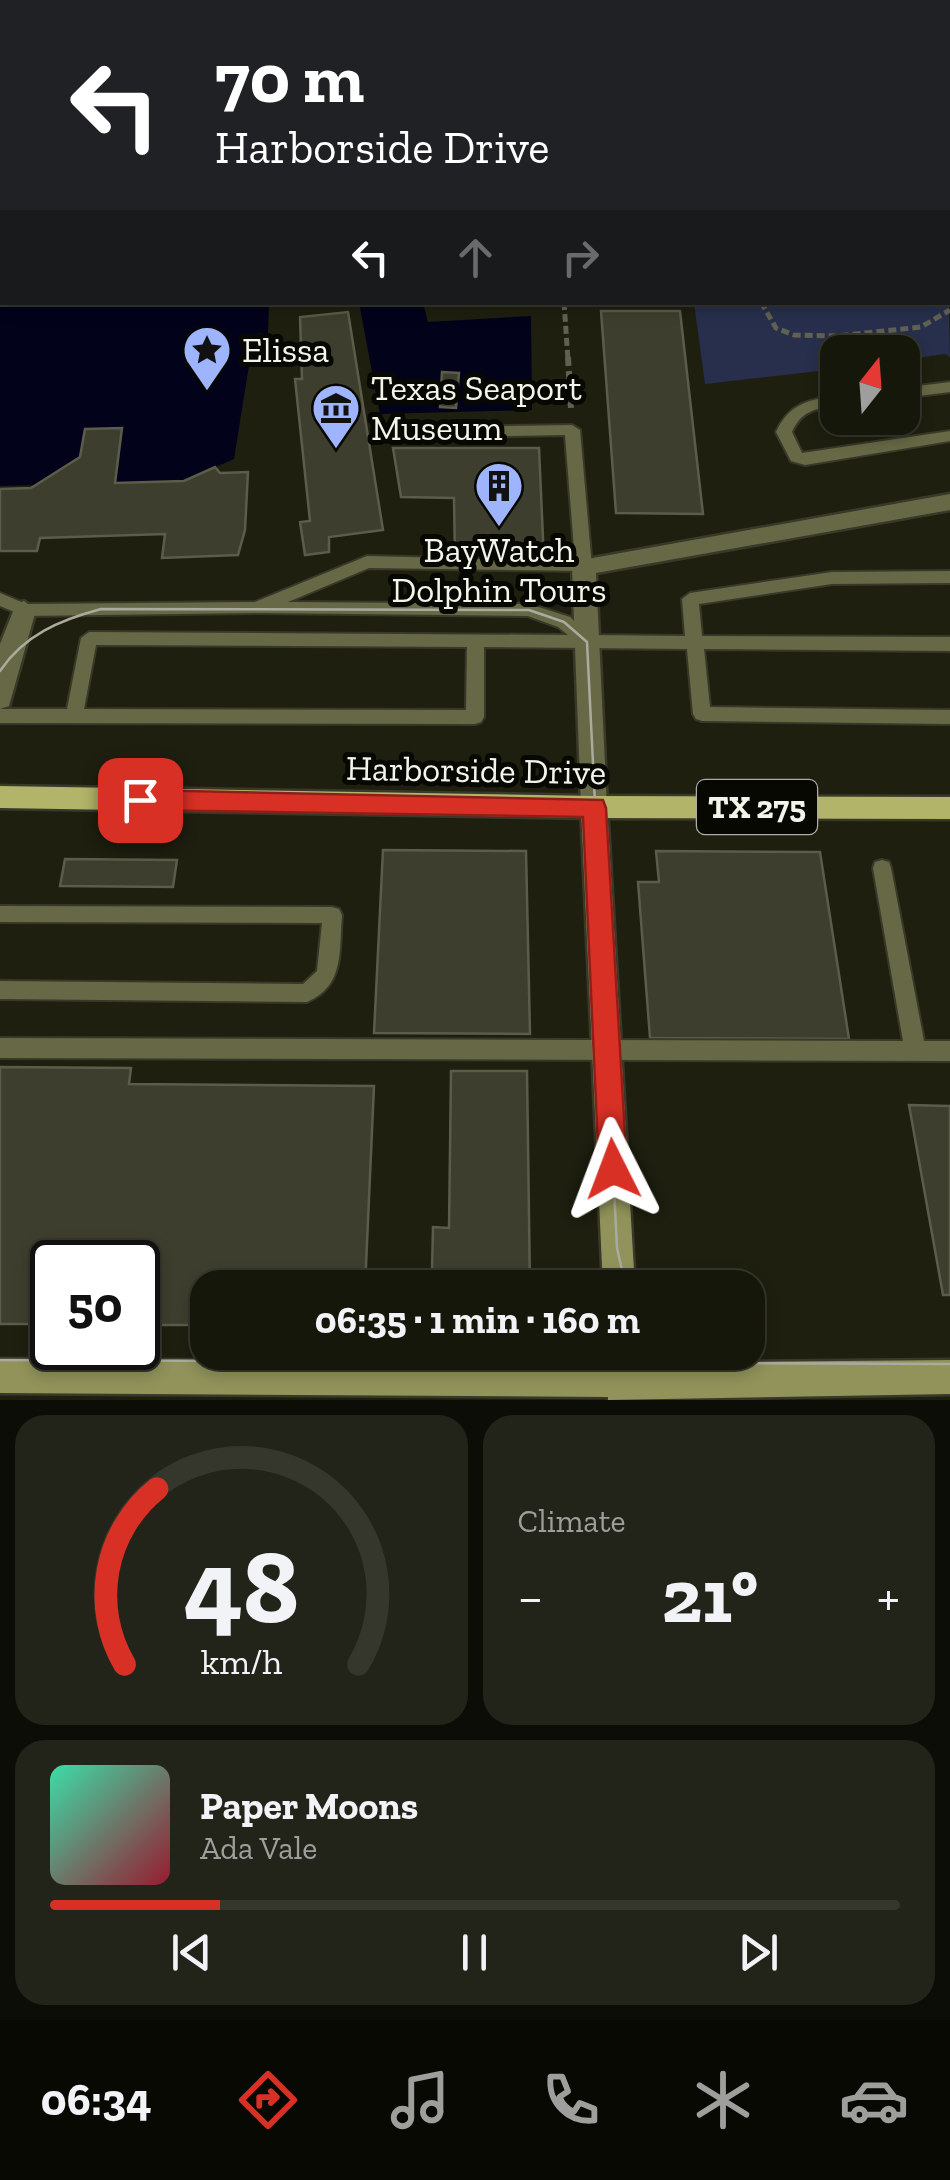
<!DOCTYPE html>
<meta charset="utf-8">
<style>
body{margin:0;font-family:"Zilla Slab",serif;background:#232419;color:#f1f3f6;height:100vh;display:flex;flex-direction:column;font-size:38px;white-space:nowrap}
*{box-sizing:border-box;margin:0}
p{font-size:32px;color:#9e9f9d}
.icon{flex:none;width:55px;height:55px;fill:none;stroke:currentColor;stroke-width:2;stroke-linecap:round;stroke-linejoin:round}
.map{position:relative;height:1400px;overflow:hidden}
.panel{display:flex;flex-direction:column;gap:15px;padding:15px;background:#0c0d06;flex:1}
.panel>*{flex:none}
.banner{position:absolute;left:0px;top:0px;width:950px;height:305px;box-shadow:0 5px 15px #0003,0 0 0 2px #35362c;background:#202124;color:#fff;overflow:hidden}
.needle{width:65px;rotate:17deg}
.tools{position:absolute;left:820px;top:335px;display:grid;gap:20px}
.tools a{display:grid;place-items:center;width:100px;height:100px;border-radius:20px;background:#16170b;box-shadow:0 5px 15px #0003,0 0 0 2px #35362c;font-size:50px}
.speed{position:absolute;left:30px;top:1240px;display:flex;gap:20px;font-size:50px;font-weight:700;text-align:center}
.speed>*{display:grid;place-content:center;width:130px;height:130px;border-radius:50%;background:#16170b;box-shadow:0 5px 15px #0003,0 0 0 2px #35362c;line-height:1}
.speed .limit{border:5px solid #111;border-radius:15px;background:#fff;color:#111}
.pin{position:absolute;display:grid;place-items:center;width:85px;height:85px;color:#fff;margin:-42px;border-radius:20px;box-shadow:0 5px 15px #0006}
.me{position:absolute;width:110px;margin:-55px;rotate:357deg;stroke-linejoin:round;filter:drop-shadow(0 0 8px #0008)}
.turn{display:flex;align-items:center;gap:35px;height:210px;padding:0 50px;font-size:45px}
.turn .icon{width:130px;height:130px;stroke-width:2.5}
.turn b{display:block;font-size:70px;line-height:85px}
.lanes{display:flex;align-items:center;height:95px;padding:0 50px;background:#0003;justify-content:center;gap:50px;direction:ltr}
.lanes .off{opacity:.35}
.big{font-size:75px;font-weight:700;line-height:1.1}
.panel .card{flex:1;display:flex;flex-direction:column;justify-content:center;gap:15px;min-width:0;padding:0 35px;border-radius:30px;background:#232419}
.panel .dial{align-items:center;gap:0}
.dial svg{height:260px;overflow:visible;fill:none;stroke:#35362c;stroke-width:7;stroke-linecap:round;text-anchor:middle}
.dial text{fill:#f1f3f6;stroke:none}
.song{display:flex;align-items:center;gap:30px}
.cover{width:120px;height:120px;border-radius:15px;background:linear-gradient(135deg,hsl(160 70% 55%),hsl(350 70% 35%))}
.played{height:10px;border-radius:5px;background:linear-gradient(90deg,#d93025 20%,#35362c 20%)}
.keys{display:flex;justify-content:space-around;direction:ltr}
.heat{display:flex;justify-content:space-between;align-items:center;font-size:55px;direction:ltr}
.panel .tiles{flex:1;display:grid;gap:15px;grid-template-columns:1fr 1fr}
.card:last-child{grid-column:span 2}
.trip{position:absolute;left:190px;top:1270px;width:575px;height:100px;border-radius:30px;background:#16170b;box-shadow:0 5px 15px #0003,0 0 0 2px #35362c;font-weight:700;line-height:100px;text-align:center}
.tab-bar{display:flex;height:160px;justify-content:space-around;align-items:center;background:#090904;color:#9e9f9d}
.tab-bar .icon{width:70px;height:70px}
.tab-bar .active{color:#d93025}
.tab-bar b{font-size:45px;color:#f1f3f6}
.map>svg:first-child{display:block}
.green{fill:#272f4c}
.water{fill:#02031b}
.building{fill:#3d3e2d;stroke:#5b5c4a;stroke-width:2.5}
.lines{fill:none;stroke-linecap:round;stroke-linejoin:round}
.lane-casing{stroke:#383929;stroke-width:4}
.street-casing{stroke:#383929;stroke-width:5}
.secondary-casing{stroke:#383929;stroke-width:5}
.primary-casing{stroke:#383929;stroke-width:5}
.path-far1{stroke:#606153;stroke-width:5;stroke-dasharray:8 4;stroke-linecap:butt}
.path{stroke:#606153;stroke-width:6;stroke-dasharray:9 5;stroke-linecap:butt}
.lane{fill:#676845;fill-rule:evenodd}
.street{fill:#676845;fill-rule:evenodd}
.secondary{fill:#91935a;fill-rule:evenodd}
.primary{fill:#b2b469;fill-rule:evenodd}
.tram{stroke:#aaab9f;stroke-width:2.5}
.route{fill:#d93025;stroke:#8d1f18;stroke-width:2.5}
.labels{text-anchor:middle;dominant-baseline:central;stroke-width:10;stroke-linejoin:round;paint-order:stroke}
.shield{fill:#080803;stroke:#acada5;stroke-width:2.5}
.shield-label{font-size:32px;font-weight:bold;fill:#f3f4ea}
.poi-label{font-size:35px;fill:#f3f4ea;stroke:#080803;text-anchor:start}
.street-label{font-size:35px;fill:#f3f4ea;stroke:#080803}
</style>
<div class="map">
<svg width="950" height="1400" viewBox="0 0 950 1400">
<rect width="100%" height="100%" fill="#1e1f0f"/>
<!-- green -->
<path class="green" d="M948,271l2,86 -5,-3 -42,6 -1,-8h-64l-1,17 -132,15 -11,-81 254,-1z"/>
<!-- water -->
<path class="water" d="M0,0h950v227l-2,-225h-946v300l267,1 -1,30 -14,1 -20,125 -50,22 -184,5z
M359,303h64l5,19 103,-6 1,94 -152,4z"/>
<!-- building -->
<path class="building" d="M601,311h79l23,203 -87,-1z
M348,312l35,218 -54,7v15l-24,3 -5,-33 10,-1 -15,-142h7l-2,-62z
M442,372l17,1 -3,35 -16,-1z
M122,428l-7,55 69,-2 31,-14 5,6 28,-1 -3,58 -7,25 -76,3 3,-24 -125,4 -3,13h-37v-62l31,-1 49,-31 5,-28z
M393,448h146l5,113 -89,-1 -1,-62 -53,-1z
M383,850l143,1 4,183 -156,-1z
M656,851l164,1 29,187 -199,-1 -12,-156h21z
M65,859l112,1 -4,27 -113,-1z
M0,1067l131,1 -2,16 245,2 -9,202h-157v37h-70v-63h-86v62h-52z
M451,1071h76l3,217h-82v-17l-16,-1 1,-43 16,1z
M909,1105l41,1v189h-7z"/>
<g class="lines">
<!-- lane casing -->
<g class="lane-casing">
<path id="lane" d="M950,382v10l-48,6v-10z
M838,396v10c-22,2 -37,5 -46,26l10,21 148,-22v10l-145,24 -14,-4 -15,-29c13,-28 33,-33 62,-36z
M572,425l8,5 12,137 -2,4 -221,-3 -81,34 241,2 41,13 20,18 95,1 -3,-37 8,-6 142,-21 118,-1v12l-118,1 -133,20 3,32 248,1v14l-246,-2 6,58 240,3v14l-248,-3 -6,-2 -3,-5 -6,-65 -203,-2v70l-3,5 -6,2 -475,-1v-14h67l14,-71 8,-6 479,3 -10,-8 -30,-11 -268,-3 -236,3 -24,-10v-13l26,11 229,-2 112,-46 208,5 -10,-126 -171,3 -8,-5 8,-5zM96,645l371,2 -1,63 -382,-1z
M882,860l7,2 2,6 33,173h26v20l-950,-3v-20l903,3 -30,-173 2,-6z
M0,906l332,1 7,2 3,6c-3,35 3,71 -35,87l-307,-3v-18l303,3 14,-13 5,-48 -322,-1z"/>
</g>
<!-- street casing -->
<g class="street-casing">
<path id="street" d="M950,494v16l-354,63 11,234 -4,8 -9,3 -9,-3 -4,-8 -9,-240 4,-6z
M24,601l12,9 -27,96 -9,3v-65l16,-40z"/>
</g>
<!-- secondary casing -->
<g class="secondary-casing">
<path id="secondary" d="M594,796l9,3 4,8 28,481h-32l-22,-481 4,-8z
M605,1352h34v11l311,-3v34l-342,6v-3l-608,-4v-34l606,4z"/>
</g>
<!-- primary casing -->
<g class="primary-casing">
<path id="primary" d="M0,786l594,10 356,1v22l-356,-1 -594,-10z"/>
</g>
<!-- path-far1 -->
<path class="path-far1" d="M564,302l4,58
M761,302l15,26 18,7 43,1 84,-9 29,-17"/>
<!-- path -->
<path class="path" d="M568,357l3,52"/>
<!-- lane -->
<use href="#lane" class="lane"/>
<!-- street -->
<use href="#street" class="street"/>
<!-- secondary -->
<use href="#secondary" class="secondary"/>
<!-- primary -->
<use href="#primary" class="primary"/>
<!-- tram -->
<path class="tram" d="M0,671c24,-36 60,-51 101,-62l428,1 35,12 23,20 30,606 9,40
M0,1360l950,4"/>
</g>
<!-- route -->
<path class="route" d="M140,790l463,10 3,8 21,361 -4,9 -10,4 -10,-4 -4,-9 -16,-352 -443,-7 -9,-3 -3,-7 3,-7z"/>
<!-- icons -->
<defs>
<g id="sight-pin" transform="scale(2.5)"><path d="M0 17L-7.5 6A9.5 9.5 0 1 1 7.5 6Z" fill="#9eb4fd" stroke="#080803"/><path d="M0-6L1.8-2.2L6-1.7L2.9 1.2L3.7 5.4L0 3.3L-3.7 5.4L-2.9 1.2L-6-1.7L-1.8-2.2Z" fill="#111"/></g>
<g id="museum-pin" transform="scale(2.5)"><path d="M0 17L-7.5 6A9.5 9.5 0 1 1 7.5 6Z" fill="#9eb4fd" stroke="#080803"/><path d="M0-6L6-3V-2H-6V-3ZM-5-1h2V3h-2ZM-1-1h2V3h-2ZM3-1h2V3H3ZM-6 4H6V6H-6Z" fill="#111"/></g>
<g id="building-pin" transform="scale(2.5)"><path d="M0 17L-7.5 6A9.5 9.5 0 1 1 7.5 6Z" fill="#9eb4fd" stroke="#080803"/><path d="M-4-6H4V6H1V3H-1V6H-4ZM-2.5-4.3h1.7v1.8h-1.7ZM.8-4.3h1.7v1.8H.8ZM-2.5-1h1.7V.8h-1.7ZM.8-1h1.7V.8H.8Z" fill="#111"/></g>
</defs>
<g fill-rule="evenodd">
<use href="#sight-pin" x="207" y="350"/>
<use href="#museum-pin" x="336" y="408"/>
<use href="#building-pin" x="499" y="486"/>
</g>
<g class="labels">
<!-- shield labels -->
<rect class="shield" x="697" y="780" width="120" height="54" rx="8"/>
<g class="shield-label">
<text x="757" y="807">TX 275</text>
</g>
<!-- poi labels -->
<g class="poi-label">
<text x="242" y="350">Elissa</text>
<text x="371" y="388">Texas Seaport<tspan x="371" dy="40">Museum</tspan></text>
<text x="499" y="550" text-anchor="middle">BayWatch<tspan x="499" dy="40">Dolphin Tours</tspan></text>
</g>
<!-- street labels -->
<g class="street-label">
<text transform="translate(476 770) rotate(1)">Harborside Drive</text>
</g>
</g>
</svg>
<div class="tools">
<a><svg class="needle" viewBox="-14 -14 28 28"><path d="M0-13l5 13h-10z" fill="#e53935"/><path d="M0 13l5-13h-10z" fill="#9e9f9d"/></svg></a>
</div>
<div class="speed"><div class="limit">50</div></div>
<div class="pin" style="left:140px;top:800px;background:#d93025"><svg class="icon" aria-label="arrive" viewBox="0 0 24 24"><path d="M6 21V4h12l-3 4 3 4H6"/></svg></div>
<svg class="me" style="left:613px;top:1169px" viewBox="-20 -20 40 40"><path d="M0-17L14 15 0 8-14 15z" fill="#d93025" stroke="#fff" stroke-width="4"/></svg>
<div class="trip">06:35 · 1 min · 160 m</div>
<div class="banner">
<div class="turn"><svg class="icon" aria-label="left" viewBox="0 0 24 24"><path d="M17 20v-9H6M10 6l-5 5 5 5"/></svg><div><b>70 m</b>Harborside Drive</div></div>
<div class="lanes"><svg class="icon" aria-label="left" viewBox="0 0 24 24"><path d="M17 20v-9H6M10 6l-5 5 5 5"/></svg><svg class="icon off" aria-label="ahead" viewBox="0 0 24 24"><path d="M12 20V5M6 11l6-6 6 6"/></svg><svg class="icon off" aria-label="right" viewBox="0 0 24 24"><path d="M7 20v-9h11M14 6l5 5-5 5"/></svg></div>
</div>
</div>
<section class="panel">
<div class="tiles">
<div class="card dial"><svg viewBox="0 0 100 80">
<path d="M14 69A42 42 0 1 1 86 69"/>
<path d="M14 69A42 42 0 0 1 24 15" stroke="#d93025"/>
<text x="50" y="56" font-size="32" font-weight="700">48</text>
<text x="50" y="72" font-size="11">km/h</text>
</svg></div>
<div class="card"><p>Climate</p>
<div class="heat"><a>−</a><b class="big">21°</b><a>+</a></div>
</div>
<div class="card">
<div class="song"><i class="cover"></i><div><b>Paper Moons</b><p>Ada Vale</p></div></div>
<div class="played"></div>
<div class="keys"><svg class="icon" aria-label="previous" viewBox="0 0 24 24"><path d="M18 5L8 12l10 7zM5 5v14"/></svg><svg class="icon" aria-label="pause" viewBox="0 0 24 24"><path d="M8 5v14M16 5v14"/></svg><svg class="icon" aria-label="next" viewBox="0 0 24 24"><path d="M6 5l10 7-10 7zM19 5v14"/></svg></div>
</div>
</div>
</section>
<nav class="tab-bar">
<b>06:34</b>
<svg class="icon active" aria-label="directions" viewBox="0 0 24 24"><path d="M12 3l9 9-9 9-9-9zM9 14v-3h6M13 9l2 2-2 2"/></svg>
<svg class="icon" aria-label="music" viewBox="0 0 24 24"><path d="M9 18V5l10-2v13"/><circle cx="6" cy="18" r="3"/><circle cx="16" cy="16" r="3"/></svg>
<svg class="icon" aria-label="phone" viewBox="0 0 24 24"><path d="M5 4h4l2 5-3 2q2 4 5 5l2-3 5 2v4C11 20 4 13 5 4z"/></svg>
<svg class="icon" aria-label="climate" viewBox="0 0 24 24"><path d="M12 3v18M4 7l16 10M4 17L20 7"/></svg>
<svg class="icon" aria-label="car" viewBox="0 0 24 24"><path d="M5 17H2v-5l4-1 3-4h7l3 4 3 1v5h-3M9 17h6M6 11h13"/><circle cx="7" cy="17" r="2"/><circle cx="17" cy="17" r="2"/></svg>
</nav>
